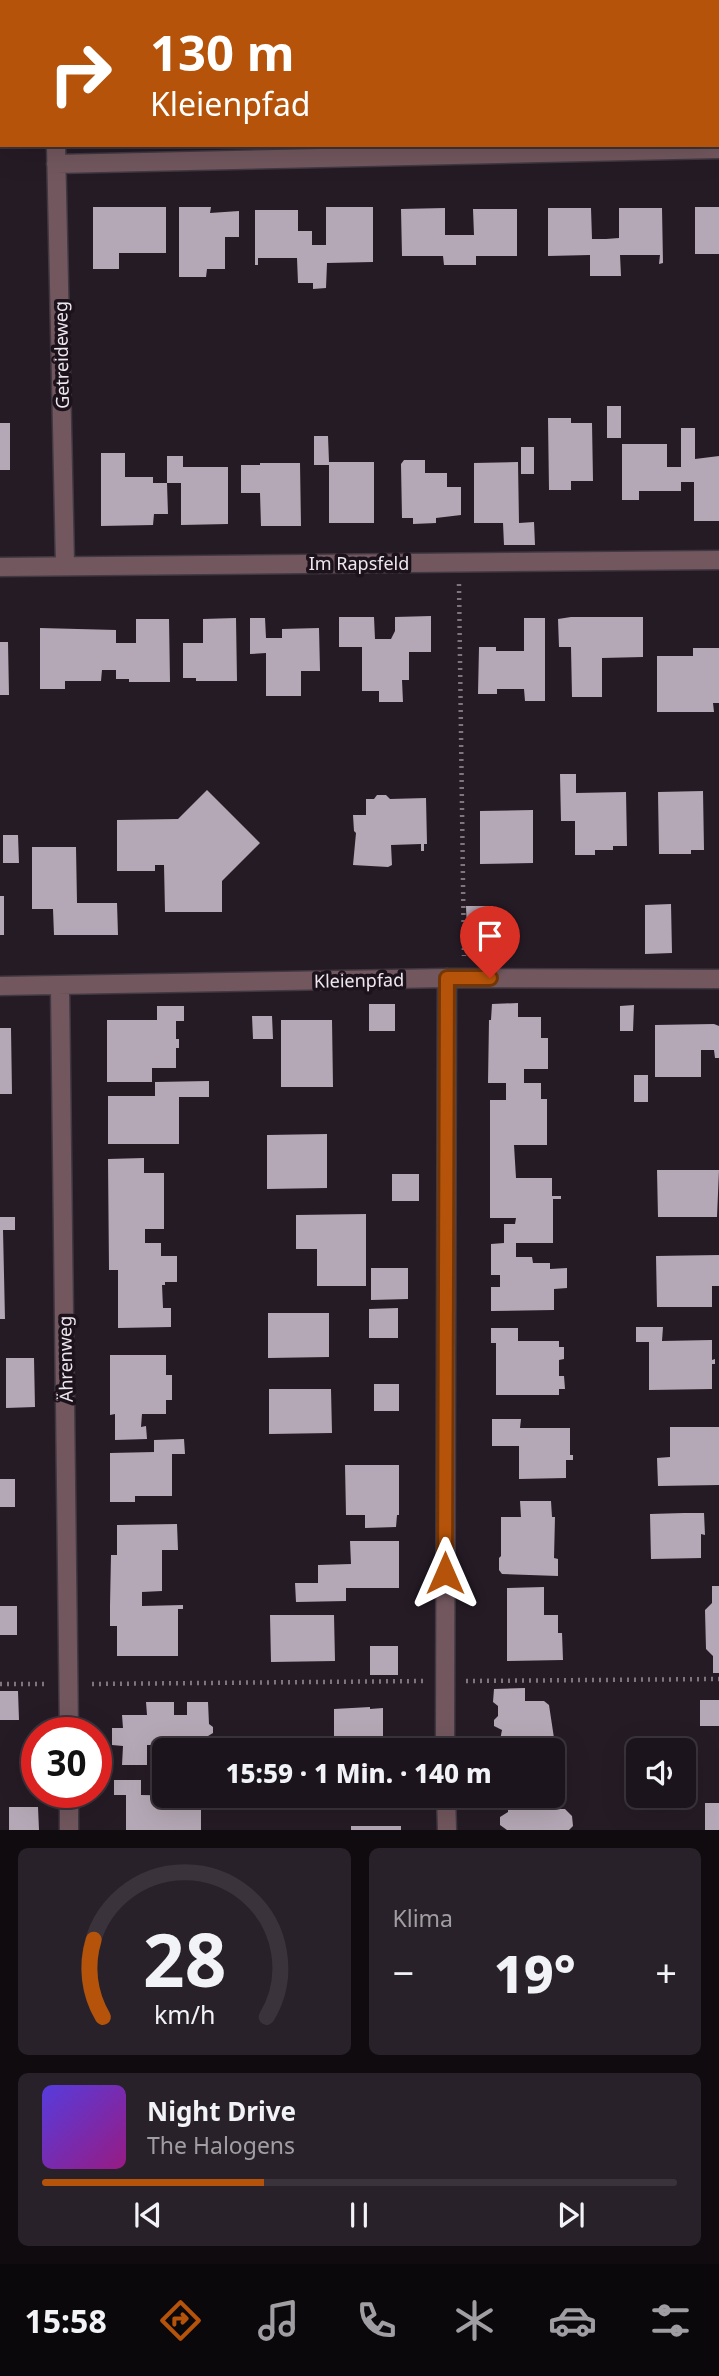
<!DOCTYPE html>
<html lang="de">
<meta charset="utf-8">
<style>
body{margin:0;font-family:"Noto Sans",sans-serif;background:#292129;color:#f1f3f6;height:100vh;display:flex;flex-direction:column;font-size:26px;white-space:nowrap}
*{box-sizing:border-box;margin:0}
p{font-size:23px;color:#a09ea3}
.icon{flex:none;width:38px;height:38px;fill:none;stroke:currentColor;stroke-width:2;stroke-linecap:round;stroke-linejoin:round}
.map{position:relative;height:1830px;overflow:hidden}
.side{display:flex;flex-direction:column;gap:18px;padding:18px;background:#0f0b0f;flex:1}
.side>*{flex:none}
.hud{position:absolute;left:0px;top:0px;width:719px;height:147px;box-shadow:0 7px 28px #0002,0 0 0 2px #3a333b;background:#b45309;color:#fff;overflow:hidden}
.fabs{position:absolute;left:626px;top:1738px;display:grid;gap:14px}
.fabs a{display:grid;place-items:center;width:70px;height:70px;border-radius:10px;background:#1c141c;box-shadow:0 7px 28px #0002,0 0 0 2px #3a333b;font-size:35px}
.speed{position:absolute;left:21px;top:1717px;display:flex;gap:14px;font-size:35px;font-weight:700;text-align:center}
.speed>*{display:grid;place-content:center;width:91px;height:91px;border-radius:50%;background:#1c141c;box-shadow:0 7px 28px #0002,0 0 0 2px #3a333b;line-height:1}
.speed .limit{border:10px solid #d22;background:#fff;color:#111}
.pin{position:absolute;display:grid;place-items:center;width:60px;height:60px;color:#fff;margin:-72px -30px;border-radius:50% 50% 50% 0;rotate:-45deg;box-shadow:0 0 7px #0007}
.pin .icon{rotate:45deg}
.me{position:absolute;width:77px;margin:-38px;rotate:0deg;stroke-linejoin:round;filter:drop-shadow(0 0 5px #0008)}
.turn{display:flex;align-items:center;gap:24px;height:147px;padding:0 35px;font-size:32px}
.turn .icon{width:91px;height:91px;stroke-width:2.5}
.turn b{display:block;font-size:49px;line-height:60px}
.big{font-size:52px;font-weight:800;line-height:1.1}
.side .card{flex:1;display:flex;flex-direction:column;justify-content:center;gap:10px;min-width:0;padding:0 24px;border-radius:10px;background:#292129}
.side .dial{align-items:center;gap:0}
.dial svg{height:182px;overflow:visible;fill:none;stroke:#3a333b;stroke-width:7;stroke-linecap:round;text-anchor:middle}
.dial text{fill:#f1f3f6;stroke:none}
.song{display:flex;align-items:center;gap:21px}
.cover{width:84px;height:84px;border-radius:10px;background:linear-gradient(135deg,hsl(250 70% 55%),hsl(310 70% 35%))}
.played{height:7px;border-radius:4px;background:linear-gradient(90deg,#b45309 35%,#3a333b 35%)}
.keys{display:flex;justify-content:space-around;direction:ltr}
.heat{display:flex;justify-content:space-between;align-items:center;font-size:38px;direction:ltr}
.side .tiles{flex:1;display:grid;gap:18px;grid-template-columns:1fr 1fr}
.card:last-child{grid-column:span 2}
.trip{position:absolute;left:152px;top:1738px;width:413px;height:70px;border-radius:10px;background:#1c141c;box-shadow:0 7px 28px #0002,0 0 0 2px #3a333b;font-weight:800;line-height:70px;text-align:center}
.menu{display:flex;height:112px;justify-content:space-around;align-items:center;background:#0b080b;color:#a09ea3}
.menu .icon{width:49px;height:49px}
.menu .on{color:#b45309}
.menu b{font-size:32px;color:#f1f3f6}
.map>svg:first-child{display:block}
.building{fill:#b5a8b6}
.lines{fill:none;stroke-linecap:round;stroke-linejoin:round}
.minor-casing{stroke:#413841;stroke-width:21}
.path{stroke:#7e757e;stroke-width:4.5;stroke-dasharray:2 5;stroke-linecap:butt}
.minor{stroke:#72575e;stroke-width:18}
.route-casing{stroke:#753606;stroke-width:18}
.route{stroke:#b45309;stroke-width:12}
.labels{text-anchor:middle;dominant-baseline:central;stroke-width:7;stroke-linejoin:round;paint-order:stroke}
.street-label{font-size:18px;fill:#eee7ee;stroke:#1b121c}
</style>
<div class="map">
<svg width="719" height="1830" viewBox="0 0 719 1830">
<rect width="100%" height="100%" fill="#251b25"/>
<!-- building -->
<path class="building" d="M93,207h73v46h-47v16h-26z
M179,207h32l-1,6 29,-2v26h-14v32h-18l-1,8h-27z
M326,207h47v55l-46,1 -1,25 -13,1v-6h-15l-1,-25h-39v7h-3v-55h43v21h14v14h14z
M695,207h24v47h-24z
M445,208v27h29l-1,-26h44v47h-41v9h-32l-1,-9h-41l-1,-47z
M548,208h43l1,31h14l13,-1v-30h43l1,55 -4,1 1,-9h-40l1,21h-31v-21l-42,1z
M607,406h14v32h-14z
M548,418h23v5h21l1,58h-22v9h-22z
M0,423h10v47h-10z
M681,428h14v31l24,-3v65h-25v-39h-13v9h-42v9h-17v-56h45v23h14z
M314,436h14l1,26h45v61h-45v-58h-15z
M521,447h13v27h-13z
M101,453h24v24h28v6h14l1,31h-14l-1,11 -52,1z
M167,456h16v11h45v57l-47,1v-42h-14z
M404,460h21v13h22v14h14v28l-25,3v5l-23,1v-6h-11l-1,-54z
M518,462l1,61 15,-1 1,23h-31l-1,-22h-29v-60z
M260,463h40l1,63h-40l-1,-33h-19v-28h19z
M431,616v36h-22v28h-7l1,22h-24v-11h-17v-44h-23v-30h35l1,22h16l4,-8v-14z
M571,617h72v40l-41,1v39h-30l-1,-50h-12l-1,-28z
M236,618l1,63h-41v-3h-13v-35h20v-24z
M250,618h15l1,20h16v-9l37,-1 1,43h-19v25h-35v-43l-16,1z
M524,618h21v83h-20l-1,-12h-27v5h-19l1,-47h17v4h28z
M136,619h33l1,63h-41v-3h-13v-9h-14l-1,11h-36v8h-25v-61l76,2v13h20z
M0,642h8l1,53h-9z
M693,648h26v55h-6l1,9h-57v-56h36z
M560,774h16v19l50,-1 1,54h-14v4h-18v5h-20v-34h-14z
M207,790l53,53 -38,38v31h-57l-1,-47h-9v6h-38v-51l61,-1z
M703,791l1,59h-13v4h-32l-1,-62z
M377,795h9l4,4 36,-1 1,46h-3v7h-3v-7l-30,1 1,20 -4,2 -35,-2 3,-32 -2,-2 -1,-16h13v-16h8z
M533,810v53l-53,1v-53z
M3,835h15l1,28h-16z
M32,847h44l1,56h40l1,32h-64l-1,-26h-21z
M0,896h4v39h-4z
M671,904l1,49 -27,1v-49z
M466,906h27l1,26 -27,-1z
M518,1003v14h23v21h7v31h-24v14h17v16h6v46h-33l2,33h36v18h9v3h-8v44h-37v14h16l1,6h17v6l17,-1v20l-13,1v21l-63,1v-24h9v-12h-9v-31l13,-1v-19h11l1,-6h-26v-118h16v-17h-18l1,-63h2l1,-16z
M369,1004h26v27h-26z
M634,1005l-1,26h-13v-25z
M157,1006h27v15h-8v18h3v9h-3v20h-24v14h-45v-62h50z
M252,1016h20l1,23h-20z
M281,1020h51l1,67h-52z
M714,1024l5,2v32h-4l-1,-8h-13v27h-46v-52z
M0,1028h11l1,66h-12z
M634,1075h14v27h-14z
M209,1081v16h-30v47h-71v-48h47v-14z
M327,1134v54l-60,1v-54z
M144,1158v15h20v56h-19v14h16v13h16v26h-12v3h-3l1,23h8v19l-53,1v-58h-9l-1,-111z
M657,1170h62l-2,47h-59z
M392,1174h27v27h-27z
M366,1214v72h-49v-37h-21v-34z
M0,1217h15v13h-12l2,89h-5z
M719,1255v31h-7v21h-55l-1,-51z
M371,1268h37v31l-37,1z
M398,1308v30h-29v-29z
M268,1313h61v44l-61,1z
M636,1327h27l-1,14 50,-1v20l3,-1v5h-3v25l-63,1v-48h-13z
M491,1328h27v13h41v6h5v12l-5,1v16h5l1,13h-6v6h-63v-52h-5z
M110,1355h56v20h6v25h-6v14h-24l-1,13 5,-1 1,13 -32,1v-26l-5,1z
M6,1358h28l1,49 -29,1z
M374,1384h25v27h-25z
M269,1389h62l1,44 -63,1z
M492,1419h29l-1,9h50v27h3v5h-7v18l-47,1v-33h-27z
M670,1427h49v58l-61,1 -1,-28 13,-1z
M184,1439l1,15h-13v42h-37v6h-25v-49l44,-1v-12z
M345,1465h54v50h-2l-1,12 -31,1v-13h-19z
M0,1479h15v28h-15z
M520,1501h31l1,16h3l-1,41 4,1v17l-56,-2 -3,-4v-12l2,-2v-39h20z
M684,1513h20l1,22 -4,-1v24l-50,1 -1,-45z
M177,1524l1,26h-16v41l-20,1v14l41,-1v4h-5v47h-61v-30h-7v-20l1,-51h6v-30z
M350,1541h49v47h-53v13l-50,1 -1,-19h23v-18l33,-1z
M712,1586h7v87h-6v-17l-7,-7 -1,-39 7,-7z
M544,1587v28h14v18h4l1,27 -56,1v-73z
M0,1606h17v29h-17z
M270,1615h64l1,46 -64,1z
M370,1646h28v29h-28z
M525,1688v13h19l5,4 5,33 -5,4v8h-51l4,-20 -8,-4v-6l4,-4v-10l-5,-4 1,-13z
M0,1691h18l1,29h-19z
M700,1700h19v26h-19z
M146,1702h28v13h13v-13h21l1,22 4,3v6l-5,3 1,9 -25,1v4h-11v-5h-26v20h-25l1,-19 -11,-1v-17h11l-1,-13h25z
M370,1707v2l13,-1v42h-49v-41z
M114,1780h27v15l60,1v34h-75v-35h-12z
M553,1790h2l1,19h9l7,7 1,10 -4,4h-62l-7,-5v-8l8,-5v-16h45z
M705,1803h14v27h-14z
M9,1807h29l1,23h-30z
M351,1826h50v4h-50z"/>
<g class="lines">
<!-- minor casing -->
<g class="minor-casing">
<path id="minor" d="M55,0v2
M56,145l9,420
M56,164l663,-15
M0,567l719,-7
M0,986l447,-8 272,1
M60,986l9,746
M445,1750l2,-772
M69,1792v38
M446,1796l1,34"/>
</g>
<!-- path -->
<path class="path" d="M459,584l5,372
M466,1681l253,-2
M0,1684h45
M92,1684l331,-3"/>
<!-- minor -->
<use href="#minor" class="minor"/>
</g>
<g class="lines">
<!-- route casing -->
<g class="route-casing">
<path id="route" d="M445,1573l2,-595h43"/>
</g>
<!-- route -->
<use href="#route" class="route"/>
</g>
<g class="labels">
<!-- street labels -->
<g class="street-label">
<text transform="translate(61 355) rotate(-91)">Getreideweg</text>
<text x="359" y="563">Im Rapsfeld</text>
<text transform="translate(359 980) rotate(-1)">Kleienpfad</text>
<text transform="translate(65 1359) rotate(-91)">Ährenweg</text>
</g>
</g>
</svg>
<div class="fabs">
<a><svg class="icon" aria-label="sound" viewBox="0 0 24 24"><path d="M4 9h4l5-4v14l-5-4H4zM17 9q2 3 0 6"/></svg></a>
</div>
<div class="speed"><div class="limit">30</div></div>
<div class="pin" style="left:490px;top:978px;background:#d93025"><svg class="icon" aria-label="arrive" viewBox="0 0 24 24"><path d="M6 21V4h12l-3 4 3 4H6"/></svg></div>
<svg class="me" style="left:445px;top:1573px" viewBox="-20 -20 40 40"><path d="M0-17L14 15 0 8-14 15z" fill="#b45309" stroke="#fff" stroke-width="4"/></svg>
<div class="trip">15:59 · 1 Min. · 140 m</div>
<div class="hud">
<div class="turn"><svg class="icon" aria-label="right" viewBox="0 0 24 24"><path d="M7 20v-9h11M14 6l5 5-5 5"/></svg><div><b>130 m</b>Kleienpfad</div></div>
</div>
</div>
<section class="side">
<div class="tiles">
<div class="card dial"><svg viewBox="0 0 100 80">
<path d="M14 69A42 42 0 1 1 86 69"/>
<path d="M14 69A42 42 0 0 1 10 35" stroke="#b45309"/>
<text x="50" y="56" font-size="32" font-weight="700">28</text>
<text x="50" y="72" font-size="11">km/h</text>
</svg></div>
<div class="card"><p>Klima</p>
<div class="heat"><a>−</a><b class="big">19°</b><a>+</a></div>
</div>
<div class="card">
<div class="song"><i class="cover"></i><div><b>Night Drive</b><p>The Halogens</p></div></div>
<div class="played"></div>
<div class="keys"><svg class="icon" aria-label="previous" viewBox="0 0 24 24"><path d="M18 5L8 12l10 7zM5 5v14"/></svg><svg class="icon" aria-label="pause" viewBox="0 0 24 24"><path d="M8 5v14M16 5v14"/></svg><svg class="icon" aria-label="next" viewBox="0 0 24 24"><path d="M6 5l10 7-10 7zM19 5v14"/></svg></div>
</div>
</div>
</section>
<nav class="menu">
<b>15:58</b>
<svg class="icon on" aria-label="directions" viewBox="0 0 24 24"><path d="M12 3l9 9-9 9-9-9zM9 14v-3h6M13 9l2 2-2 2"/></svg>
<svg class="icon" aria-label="music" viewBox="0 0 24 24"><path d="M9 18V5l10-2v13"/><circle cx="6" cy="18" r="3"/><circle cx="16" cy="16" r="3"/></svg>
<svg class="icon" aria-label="phone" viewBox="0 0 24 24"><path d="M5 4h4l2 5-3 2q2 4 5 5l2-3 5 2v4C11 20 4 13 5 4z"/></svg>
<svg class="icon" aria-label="climate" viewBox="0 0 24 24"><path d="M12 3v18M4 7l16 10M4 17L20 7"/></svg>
<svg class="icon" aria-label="car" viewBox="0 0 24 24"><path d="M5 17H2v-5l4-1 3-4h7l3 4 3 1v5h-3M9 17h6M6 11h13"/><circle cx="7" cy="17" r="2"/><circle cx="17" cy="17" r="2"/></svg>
<svg class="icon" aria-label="filters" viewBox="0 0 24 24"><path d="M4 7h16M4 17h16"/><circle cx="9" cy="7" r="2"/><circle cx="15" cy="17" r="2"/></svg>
</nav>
